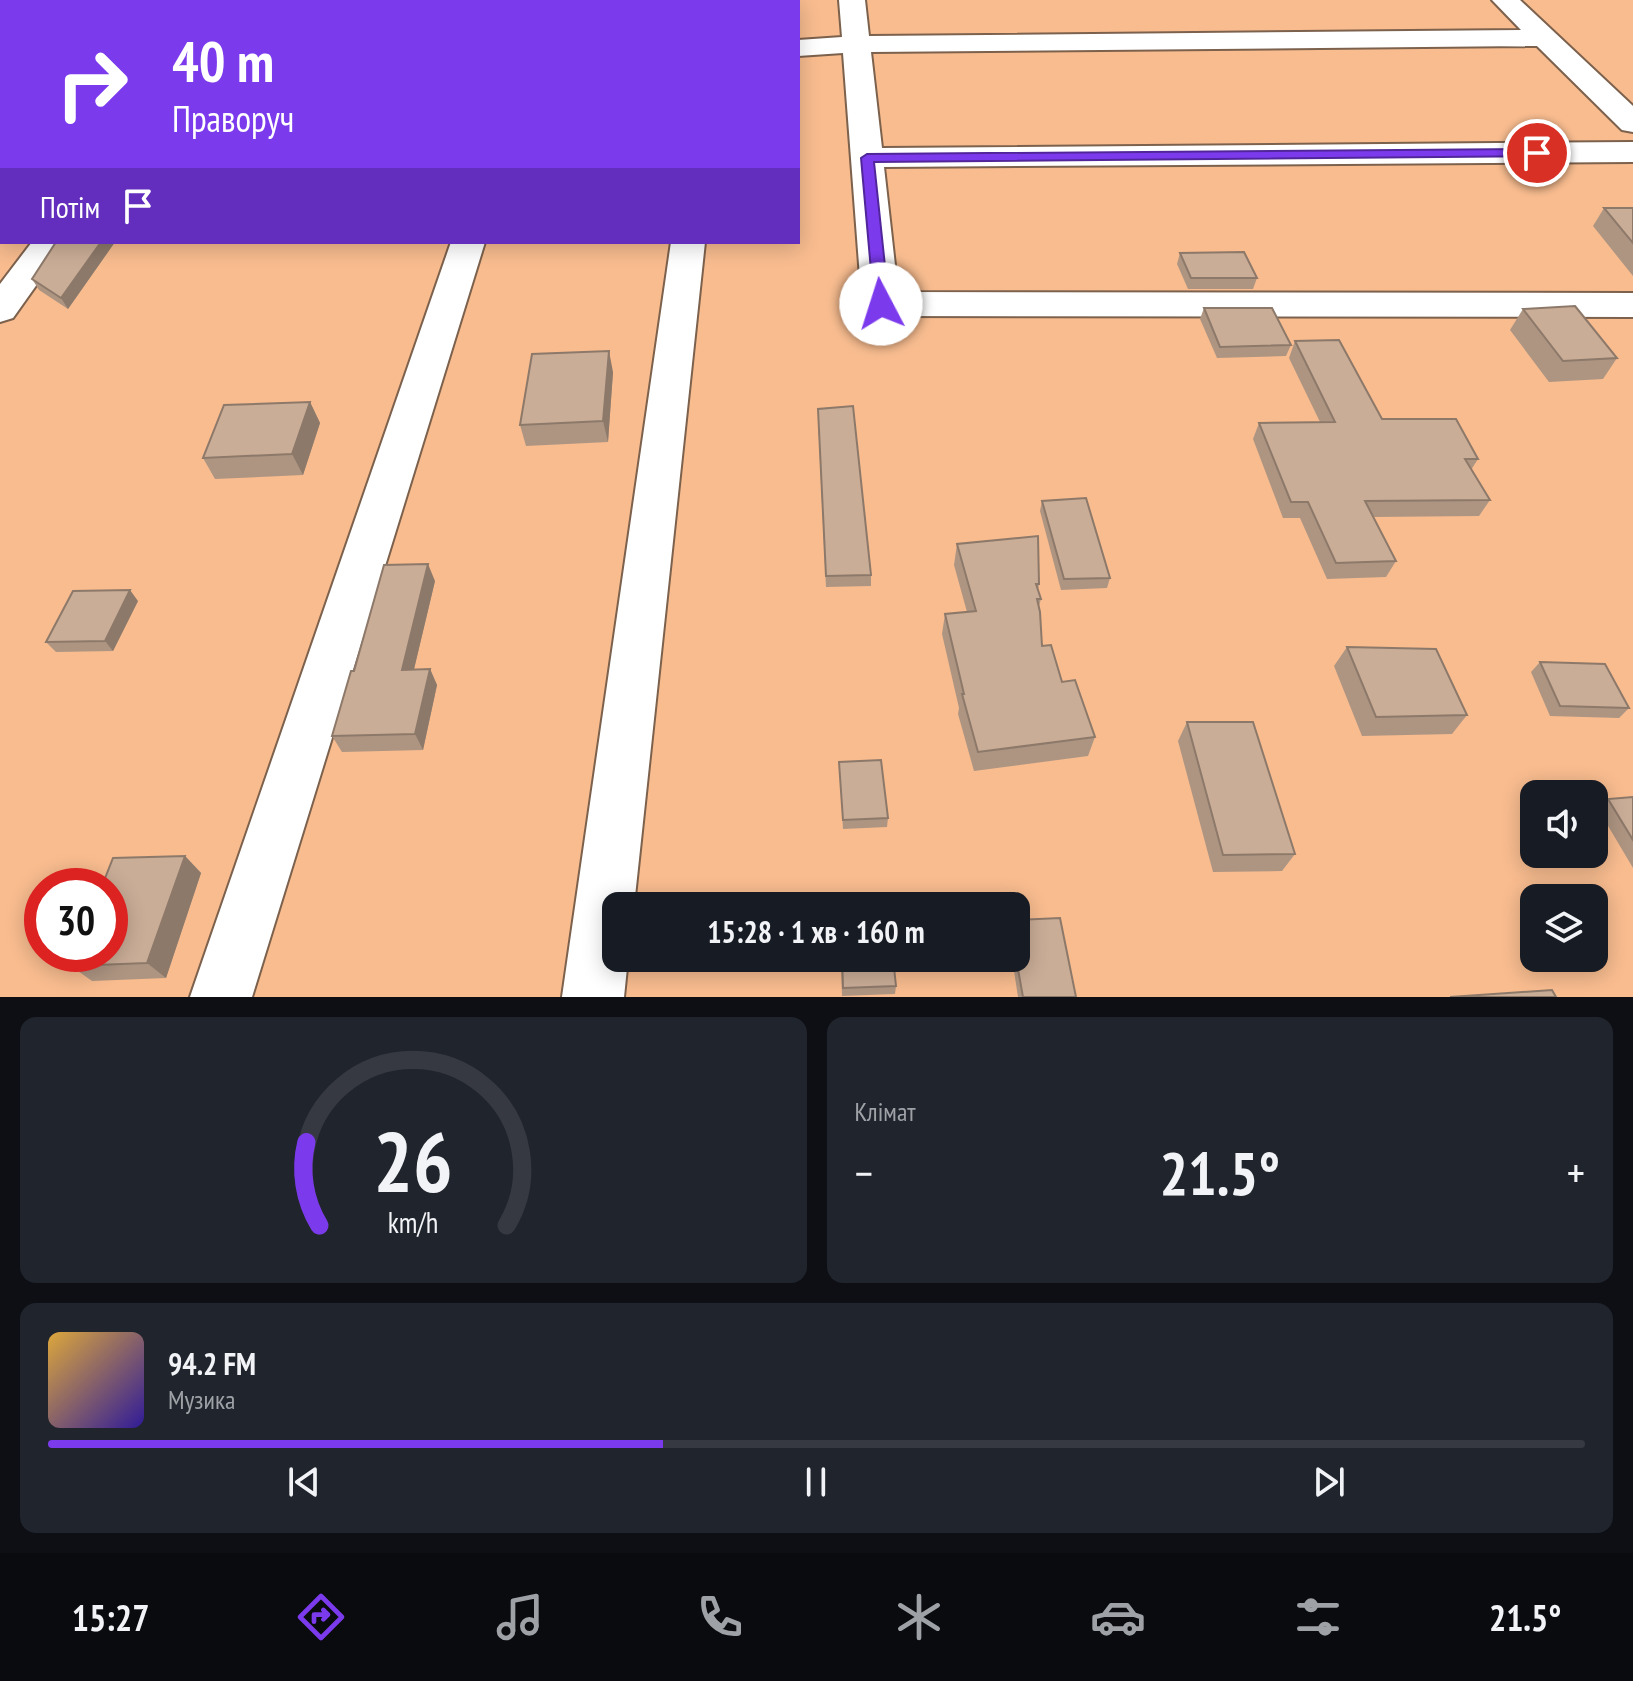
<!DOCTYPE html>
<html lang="uk">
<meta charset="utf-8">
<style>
body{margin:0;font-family:"PT Sans Narrow",sans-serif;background:#20242c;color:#f1f3f6;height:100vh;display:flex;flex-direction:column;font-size:30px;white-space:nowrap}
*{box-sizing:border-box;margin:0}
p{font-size:26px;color:#9ea1a6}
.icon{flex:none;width:44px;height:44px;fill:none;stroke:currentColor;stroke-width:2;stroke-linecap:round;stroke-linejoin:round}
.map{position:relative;height:997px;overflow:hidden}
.details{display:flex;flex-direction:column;gap:20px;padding:20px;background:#0d0f14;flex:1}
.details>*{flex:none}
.banner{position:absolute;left:0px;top:0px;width:800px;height:244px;box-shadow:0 4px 20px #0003;background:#7c3aed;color:#fff;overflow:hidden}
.fabs{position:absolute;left:1520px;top:780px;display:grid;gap:16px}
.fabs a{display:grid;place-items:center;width:88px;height:88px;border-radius:16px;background:#171b24;box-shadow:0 4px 20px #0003;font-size:40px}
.speed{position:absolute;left:24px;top:868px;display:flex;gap:16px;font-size:40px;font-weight:700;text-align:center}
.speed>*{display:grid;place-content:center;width:104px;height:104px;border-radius:50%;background:#171b24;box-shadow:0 4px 20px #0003;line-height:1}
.speed .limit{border:12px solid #d22;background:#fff;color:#111}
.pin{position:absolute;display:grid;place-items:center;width:68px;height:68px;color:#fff;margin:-34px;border:4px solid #fff;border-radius:50%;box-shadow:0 2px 8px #0007}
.me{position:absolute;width:88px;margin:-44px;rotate:355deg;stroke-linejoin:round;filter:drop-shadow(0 0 6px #0008)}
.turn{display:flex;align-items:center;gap:28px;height:168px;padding:0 40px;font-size:36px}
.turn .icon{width:104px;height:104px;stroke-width:2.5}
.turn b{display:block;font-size:56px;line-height:68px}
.then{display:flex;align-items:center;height:76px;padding:0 40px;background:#0003;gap:16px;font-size:30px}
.big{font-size:60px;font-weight:700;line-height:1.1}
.details .card{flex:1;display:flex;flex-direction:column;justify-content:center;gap:12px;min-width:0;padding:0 28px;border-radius:16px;background:#20242c}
.details .dial{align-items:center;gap:0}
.dial svg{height:208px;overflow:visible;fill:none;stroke:#363941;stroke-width:7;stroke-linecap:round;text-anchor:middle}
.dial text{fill:#f1f3f6;stroke:none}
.song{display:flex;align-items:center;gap:24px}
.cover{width:96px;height:96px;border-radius:12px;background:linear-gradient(135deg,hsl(40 70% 55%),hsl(250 70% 35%))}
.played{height:8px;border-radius:4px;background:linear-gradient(90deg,#7c3aed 40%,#363941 40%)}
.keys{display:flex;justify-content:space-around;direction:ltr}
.heat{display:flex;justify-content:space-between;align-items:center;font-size:44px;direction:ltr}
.details .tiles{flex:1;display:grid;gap:20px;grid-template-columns:1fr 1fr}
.card:last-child{grid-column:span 2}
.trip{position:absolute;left:602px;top:892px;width:428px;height:80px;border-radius:16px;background:#171b24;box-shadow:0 4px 20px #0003;font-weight:700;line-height:80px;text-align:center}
.menu{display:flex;height:128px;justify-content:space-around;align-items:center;background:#090b0e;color:#9ea1a6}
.menu .icon{width:56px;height:56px}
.menu .on{color:#7c3aed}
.menu b{font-size:36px;color:#f1f3f6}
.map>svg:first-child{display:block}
.green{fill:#f8bc8f;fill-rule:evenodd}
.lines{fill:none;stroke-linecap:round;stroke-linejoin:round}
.street-casing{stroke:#7c614d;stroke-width:4}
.street{fill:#fff;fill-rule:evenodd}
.wall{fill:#ae9582}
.shaded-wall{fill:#8d796a}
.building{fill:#caad97;stroke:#8d796a;stroke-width:2}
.route{fill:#7c3aed;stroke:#51269a;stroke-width:2}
</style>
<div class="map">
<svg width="1633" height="997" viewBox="0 0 1633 997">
<rect width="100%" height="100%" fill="#fce3d1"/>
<!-- green -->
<path class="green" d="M0,0h1633v997h-1633zM2,2h796v240h-796zM1534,794h60v60h-60zM42,886h68v68h-68zM1534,898h60v60h-60zM616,906h400v52h-400z"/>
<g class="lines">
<!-- street casing -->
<g class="street-casing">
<path id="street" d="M705,0h26v2h-26z
M839,0h26l4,36 652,-6 -29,-30h28l113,106v26l-11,-2 -85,-84 -666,6 11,96 751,-6v20l-749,5 14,125 735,1v24l-752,-1 -13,-4 -6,-8 -19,-251 -45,3v-16l44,-3z
M32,242h35l-54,76 -13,4v-38z
M451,242h34l-233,755h-62z
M671,242h34l-71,664h-18v52h12l-4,39h-62z"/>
</g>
<!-- street -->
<use href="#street" class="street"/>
</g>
<!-- wall -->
<path class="wall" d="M2,188v47h-2v-45z
M1604,208h29v68l-40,-50z
M56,242h59l-47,67 -29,-19 -7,-11z
M1180,253l77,25 -4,11h-65l-11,-25z
M1204,308l87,37 -5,11 -69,2 -17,-39z
M1523,309l94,49 -14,21 -54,3 -39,-52z
M1295,341l87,78 96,40 -7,11 19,30 -11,16 -106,1 23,44 -10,16 -59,2 -27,-61h-17l-30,-79 6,-16 61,-1 -31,-64z
M613,372l-5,70 -82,4 -6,-21z
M310,402l10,21 -17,52 -88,4 -12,-21z
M818,420l53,155v11l-45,1z
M1042,501l68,77 -3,10 -46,2 -21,-79z
M957,544l82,40 -1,6 3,9 -2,7 3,40 53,91 -7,19 -114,15 -16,-57 1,-6 -17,-74 3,-20 22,-2 -13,-47z
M435,581l-21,88h16l7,16 -14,65 -81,2 -10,-16z
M138,601l-25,50 -57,1 -10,-10z
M1347,647l120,68 -15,19 -90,2 -28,-70z
M1540,662l89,46 -10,10 -69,-2 -19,-44z
M1187,722l108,132 -13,17 -69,1 -35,-131z
M839,762l49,56 -1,9 -44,2z
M1633,797v71l-35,-59 10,-10z
M185,856l16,17 -35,105 -74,3 -21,-15z
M841,958h52l3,28 -1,8 -53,2z
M1012,958h4l60,39h-58z"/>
<!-- shaded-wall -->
<path class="shaded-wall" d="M101,242h14l-47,67 -7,-11z
M609,351l4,21 -5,70 -5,-21z
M310,402l10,21 -17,52 -11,-21z
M428,564l7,17 -25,105 -8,-16z
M130,590l8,11 -25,50 -8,-10z
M430,669l7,16 -14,65 -8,-16z
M185,856l16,17 -35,105 -19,-15z"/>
<!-- building -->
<path class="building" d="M173,0h89l-2,2h-89z
M501,0h74v2h-75z
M2,188v36h-2v-34z
M1604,208h29v35z
M56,242h45l-40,56 -29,-19z
M1244,252l13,26h-66l-11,-25z
M1575,306l42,52 -54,3 -40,-52z
M1204,308h68l19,37 -71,2z
M1339,340l43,79h74l22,40h-13l25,41 -125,1 31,60 -60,2 -28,-61h-17l-32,-79 76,-1 -40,-81z
M609,351l-6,70 -83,4 12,-71z
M310,402l-18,52 -89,4 21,-53z
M853,406l18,169 -45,1 -8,-167z
M1086,498l24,80 -46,1 -22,-78z
M1038,536l1,48h-3l5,15h-4l3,13 2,34 9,-1 11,37 13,-2 20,57 -117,15 -16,-58h2l-19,-80 31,-3 -19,-67z
M428,564l-26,106 28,-1 -15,65 -83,2 19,-65h3l30,-106z
M130,590l-25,51 -59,1 27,-51z
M1347,647l89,2 31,66 -91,2z
M1540,662l65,2 24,44 -69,-2z
M1187,722h66l42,132 -72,1z
M881,760l7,58 -45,2 -4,-58z
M1633,797v43l-25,-41z
M185,856l-38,107 -76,3 5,-12h34v-68h-8l11,-28z
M1060,918l16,79h-53l-7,-39v-38z
M842,958h51l3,28 -53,2z
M1552,990l4,7h-106z"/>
<!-- route -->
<path class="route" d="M1537,149l7,4 -2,3 -668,6 15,142 -8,5 -7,-5 -13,-146 6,-4z"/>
</svg>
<div class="fabs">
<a><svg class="icon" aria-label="sound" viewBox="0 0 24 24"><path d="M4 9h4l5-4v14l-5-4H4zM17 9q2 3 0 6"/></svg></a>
<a><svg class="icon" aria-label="layers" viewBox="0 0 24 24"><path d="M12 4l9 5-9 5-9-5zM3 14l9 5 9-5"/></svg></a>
</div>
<div class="speed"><div class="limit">30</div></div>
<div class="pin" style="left:1537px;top:153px;background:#d93025"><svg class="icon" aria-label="arrive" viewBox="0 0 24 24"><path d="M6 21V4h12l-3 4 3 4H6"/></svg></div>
<svg class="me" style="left:881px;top:304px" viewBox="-20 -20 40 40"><circle r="19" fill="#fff"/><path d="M0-13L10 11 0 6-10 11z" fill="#7c3aed"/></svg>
<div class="trip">15:28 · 1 хв · 160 m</div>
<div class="banner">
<div class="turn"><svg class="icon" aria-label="right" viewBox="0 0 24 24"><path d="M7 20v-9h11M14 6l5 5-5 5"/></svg><div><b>40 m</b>Праворуч</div></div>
<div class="then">Потім<svg class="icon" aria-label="arrive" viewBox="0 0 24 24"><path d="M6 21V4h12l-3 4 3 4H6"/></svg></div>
</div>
</div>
<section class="details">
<div class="tiles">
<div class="card dial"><svg viewBox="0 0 100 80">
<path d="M14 69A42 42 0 1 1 86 69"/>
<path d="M14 69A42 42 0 0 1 9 37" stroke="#7c3aed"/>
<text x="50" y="56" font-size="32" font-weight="700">26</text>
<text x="50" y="72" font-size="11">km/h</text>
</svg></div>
<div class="card"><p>Клімат</p>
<div class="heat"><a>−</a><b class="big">21.5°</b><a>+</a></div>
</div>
<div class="card">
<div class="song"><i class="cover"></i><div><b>94.2 FM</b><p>Музика</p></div></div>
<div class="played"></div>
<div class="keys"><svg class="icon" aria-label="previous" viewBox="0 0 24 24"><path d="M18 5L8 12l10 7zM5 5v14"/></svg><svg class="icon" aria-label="pause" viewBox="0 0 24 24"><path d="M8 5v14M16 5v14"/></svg><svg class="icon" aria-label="next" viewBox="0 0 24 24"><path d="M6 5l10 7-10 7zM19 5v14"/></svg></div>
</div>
</div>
</section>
<nav class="menu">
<b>15:27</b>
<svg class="icon on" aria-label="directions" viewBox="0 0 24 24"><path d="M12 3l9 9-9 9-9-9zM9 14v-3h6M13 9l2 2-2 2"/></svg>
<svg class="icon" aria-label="music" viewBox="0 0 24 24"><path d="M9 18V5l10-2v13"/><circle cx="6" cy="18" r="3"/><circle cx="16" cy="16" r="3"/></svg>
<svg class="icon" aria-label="phone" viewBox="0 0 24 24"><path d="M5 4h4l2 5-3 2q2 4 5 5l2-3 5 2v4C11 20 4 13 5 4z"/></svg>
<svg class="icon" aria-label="climate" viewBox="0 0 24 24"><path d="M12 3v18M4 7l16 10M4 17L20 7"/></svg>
<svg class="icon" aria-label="car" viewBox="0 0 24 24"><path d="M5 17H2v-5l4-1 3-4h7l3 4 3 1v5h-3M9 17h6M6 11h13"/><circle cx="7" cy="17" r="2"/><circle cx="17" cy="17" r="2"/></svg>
<svg class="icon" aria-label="filters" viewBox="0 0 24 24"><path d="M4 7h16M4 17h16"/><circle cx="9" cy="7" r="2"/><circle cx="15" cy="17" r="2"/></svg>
<b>21.5°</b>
</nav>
